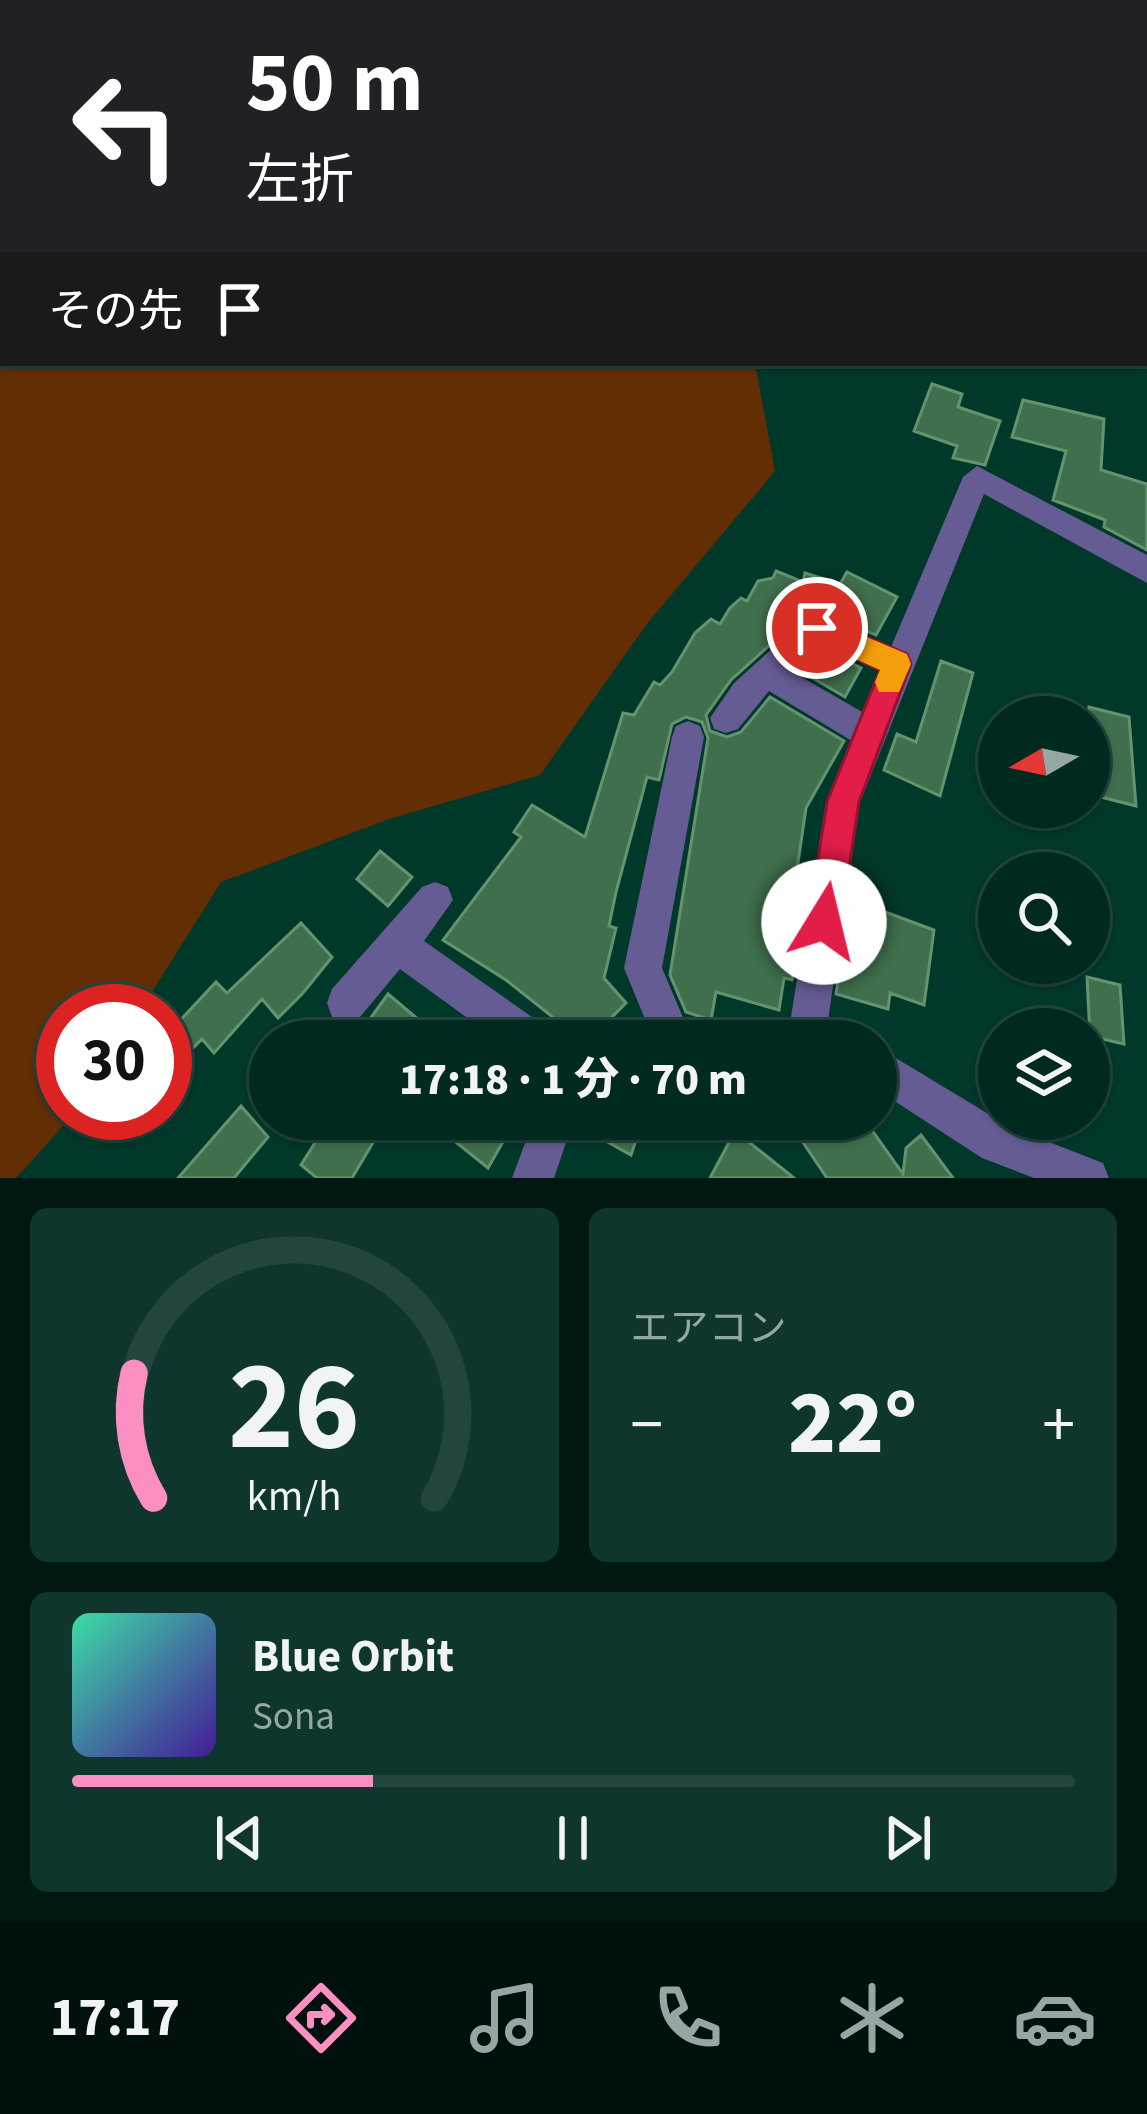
<!DOCTYPE html>
<html lang="ja">
<meta charset="utf-8">
<style>
body{margin:0;font-family:"Source Sans 3","Noto Sans JP",sans-serif;background:#0e362d;color:#f1f3f6;height:100vh;display:flex;flex-direction:column;font-size:45px;white-space:nowrap}
*{box-sizing:border-box;margin:0}
p{font-size:39px;color:#95a7a5}
.icon{flex:none;width:66px;height:66px;fill:none;stroke:currentColor;stroke-width:2;stroke-linecap:round;stroke-linejoin:round}
.map{position:relative;height:1178px;overflow:hidden}
.panel{display:flex;flex-direction:column;gap:30px;padding:30px;background:#001712;flex:1}
.panel>*{flex:none}
.top-card{position:absolute;left:0px;top:0px;width:1149px;height:366px;box-shadow:0 3px 9px #0004,0 0 0 3px #22463e;background:#202124;color:#fff;overflow:hidden}
.needle{width:78px;rotate:261deg}
.buttons{position:absolute;left:978px;top:696px;display:grid;gap:24px}
.buttons a{display:grid;place-items:center;width:132px;height:132px;border-radius:50%;background:#002a20;box-shadow:0 3px 9px #0004,0 0 0 3px #22463e;font-size:60px}
.speed{position:absolute;left:36px;top:984px;display:flex;gap:24px;font-size:60px;font-weight:700;text-align:center}
.speed>*{display:grid;place-content:center;width:156px;height:156px;border-radius:50%;background:#002a20;box-shadow:0 3px 9px #0004,0 0 0 3px #22463e;line-height:1}
.speed .limit{border:18px solid #d22;background:#fff;color:#111}
.pin{position:absolute;display:grid;place-items:center;width:102px;height:102px;color:#fff;margin:-51px;border:6px solid #fff;border-radius:50%;box-shadow:0 3px 12px #0007}
.me{position:absolute;width:132px;margin:-66px;rotate:9deg;stroke-linejoin:round;filter:drop-shadow(0 0 9px #0008)}
.turn{display:flex;align-items:center;gap:42px;height:252px;padding:0 48px;font-size:54px}
.turn .icon{width:156px;height:156px;stroke-width:2.5}
.turn b{display:block;font-size:84px;line-height:102px}
.then{display:flex;align-items:center;height:114px;padding:0 48px;background:#0003;gap:24px;font-size:45px}
.big{font-size:90px;font-weight:800;line-height:1.1}
.panel .card{flex:1;display:flex;flex-direction:column;justify-content:center;gap:18px;min-width:0;padding:0 42px;border-radius:18px;background:#0e362d}
.panel .dial{align-items:center;gap:0}
.dial svg{height:312px;overflow:visible;fill:none;stroke:#22463e;stroke-width:7;stroke-linecap:round;text-anchor:middle}
.dial text{fill:#f1f3f6;stroke:none}
.song{display:flex;align-items:center;gap:36px}
.cover{width:144px;height:144px;border-radius:18px;background:linear-gradient(135deg,hsl(160 70% 55%),hsl(260 70% 35%))}
.played{height:12px;border-radius:6px;background:linear-gradient(90deg,#fc8fc2 30%,#22463e 30%)}
.keys{display:flex;justify-content:space-around;direction:ltr}
.heat{display:flex;justify-content:space-between;align-items:center;font-size:66px;direction:ltr}
.panel .tiles{flex:1;display:grid;gap:30px;grid-template-columns:1fr 1fr}
.card:last-child{grid-column:span 2}
.trip{position:absolute;left:249px;top:1020px;width:648px;height:120px;border-radius:60px;background:#002a20;box-shadow:0 3px 9px #0004,0 0 0 3px #22463e;font-weight:800;line-height:120px;text-align:center}
.tabs{display:flex;height:192px;justify-content:space-around;align-items:center;background:#00110d;color:#95a7a5}
.tabs .icon{width:84px;height:84px}
.tabs .on{color:#fc8fc2}
.tabs b{font-size:54px;color:#f1f3f6}
.map>svg:first-child{display:block}
.green{fill:#642e04}
.lines{fill:none;stroke-linecap:round;stroke-linejoin:round}
.river{fill:#696b07;fill-rule:evenodd}
.building{fill:#406f4d;stroke:#64936f;stroke-width:3}
.minor{fill:#665c94;fill-rule:evenodd}
.route{fill:#e11d48;stroke:#92132f;stroke-width:3}
.slow{fill:#f59e0b}
</style>
<div class="map">
<svg width="1147" height="1178" viewBox="0 0 1147 1178">
<rect width="100%" height="100%" fill="#00382a"/>
<!-- green -->
<path class="green" d="M0,0h1147v316l-1,-313h-1143v360h752l20,108 -129,154 -106,150 -151,44 -168,63 -81,129h-77v102h12l-59,65h-16z"/>
<g class="lines">
<!-- river -->
<path class="river" d="M1146,61h1v33l-1,-1z"/>
</g>
<!-- building -->
<path class="building" d="M932,384l30,10 -4,13 42,14 -15,44 -32,-7 4,-12 -43,-15z
M1023,400l81,19 -3,51 46,14v66l-43,-23 1,-7 -52,-20 13,-49 -54,-14z
M776,571l27,11 2,-9 35,11 7,-12 50,25 -21,38 -57,-25 -16,5 -72,65 -25,35 4,16 17,6 14,-5 29,-35 74,44 -38,67 -11,75 13,4 -16,93 -8,-2 -5,32 -63,-18 -5,28 -25,-8 -16,-37 38,-237 -6,-16 -16,-5 -14,7 -13,56 -12,-3 -31,115 -7,34 7,2 -12,50 22,25 -34,34 -9,-12 -16,12 -8,-15 -53,-42 -63,-40 78,-103 -7,-5 18,-27 53,32 38,-124 11,2 20,-33 6,3 12,-13 23,-39 16,-14 9,5 10,-16 11,-10 6,3 11,-20 15,-3z
M822,649l39,19 -16,29 -46,-27z
M941,661l32,12 -33,123 -56,-26 13,-36 19,8z
M1089,707l40,10 7,89 -47,-12z
M380,851l32,26 -24,29 -31,-27z
M850,899l84,31 -10,75 -34,-12 -2,16 -52,-15z
M301,923l31,34 -29,36 -25,25 -16,-19 -48,54 -12,-14 -10,10 -19,-21 43,-46 11,11z
M1087,977l33,8 4,59 -34,-8z
M388,994l56,47h-90z
M241,1106l27,31 -34,41h-56z
M330,1119h57l-35,59h-35l-16,-13z
M427,1119h89l-28,49z
M578,1119h65l-12,36 -54,-30z
M818,1119h46l39,55 3,-26 15,-13 32,43h-126l-29,-43z
M735,1131l59,47h-84z"/>
<g class="lines">
<!-- minor -->
<path class="minor" d="M977,466l170,89v28l-163,-89 -124,308 -35,239h-38l39,-239 26,-61 -83,-50 -31,38 -12,4 -12,-4 -4,-11 24,-35 72,-65 11,-4 74,33 72,-170zM821,644l60,28 -17,41 -73,-42z
M688,721l12,5 4,11 -42,231 31,73h-39l-30,-73 48,-231 4,-11z
M435,882l13,5 5,13 -29,41 122,86 5,14h-52l-99,-72 -40,48 -14,5 -14,-5 -5,-14 5,-14 90,-102z
M876,1046l134,81 93,36 6,15h-75l-52,-20 -106,-69z
M534,1119h40l-20,59h-42z"/>
</g>
<!-- route -->
<path class="route" d="M817,616l90,38 4,10 -52,138 -18,120 -5,11 -12,5 -11,-5 -5,-11 19,-120 53,-132 -73,-33v-18z"/>
<!-- slow -->
<path class="slow" d="M850,630l57,24 4,10 -12,28h-20l-4,-10 5,-12 -40,-18 -4,-9z"/>
</svg>
<div class="buttons">
<a><svg class="needle" viewBox="-14 -14 28 28"><path d="M0-13l5 13h-10z" fill="#e53935"/><path d="M0 13l5-13h-10z" fill="#95a7a5"/></svg></a>
<a><svg class="icon" aria-label="search" viewBox="0 0 24 24"><circle cx="10" cy="10" r="6"/><path d="M15 15l6 6"/></svg></a>
<a><svg class="icon" aria-label="layers" viewBox="0 0 24 24"><path d="M12 4l9 5-9 5-9-5zM3 14l9 5 9-5"/></svg></a>
</div>
<div class="speed"><div class="limit">30</div></div>
<div class="pin" style="left:817px;top:628px;background:#d93025"><svg class="icon" aria-label="arrive" viewBox="0 0 24 24"><path d="M6 21V4h12l-3 4 3 4H6"/></svg></div>
<svg class="me" style="left:824px;top:922px" viewBox="-20 -20 40 40"><circle r="19" fill="#fff"/><path d="M0-13L10 11 0 6-10 11z" fill="#e11d48"/></svg>
<div class="trip">17:18 · 1 分 · 70 m</div>
<div class="top-card">
<div class="turn"><svg class="icon" aria-label="left" viewBox="0 0 24 24"><path d="M17 20v-9H6M10 6l-5 5 5 5"/></svg><div><b>50 m</b>左折</div></div>
<div class="then">その先<svg class="icon" aria-label="arrive" viewBox="0 0 24 24"><path d="M6 21V4h12l-3 4 3 4H6"/></svg></div>
</div>
</div>
<section class="panel">
<div class="tiles">
<div class="card dial"><svg viewBox="0 0 100 80">
<path d="M14 69A42 42 0 1 1 86 69"/>
<path d="M14 69A42 42 0 0 1 9 37" stroke="#fc8fc2"/>
<text x="50" y="56" font-size="32" font-weight="700">26</text>
<text x="50" y="72" font-size="11">km/h</text>
</svg></div>
<div class="card"><p>エアコン</p>
<div class="heat"><a>−</a><b class="big">22°</b><a>+</a></div>
</div>
<div class="card">
<div class="song"><i class="cover"></i><div><b>Blue Orbit</b><p>Sona</p></div></div>
<div class="played"></div>
<div class="keys"><svg class="icon" aria-label="previous" viewBox="0 0 24 24"><path d="M18 5L8 12l10 7zM5 5v14"/></svg><svg class="icon" aria-label="pause" viewBox="0 0 24 24"><path d="M8 5v14M16 5v14"/></svg><svg class="icon" aria-label="next" viewBox="0 0 24 24"><path d="M6 5l10 7-10 7zM19 5v14"/></svg></div>
</div>
</div>
</section>
<nav class="tabs">
<b>17:17</b>
<svg class="icon on" aria-label="directions" viewBox="0 0 24 24"><path d="M12 3l9 9-9 9-9-9zM9 14v-3h6M13 9l2 2-2 2"/></svg>
<svg class="icon" aria-label="music" viewBox="0 0 24 24"><path d="M9 18V5l10-2v13"/><circle cx="6" cy="18" r="3"/><circle cx="16" cy="16" r="3"/></svg>
<svg class="icon" aria-label="phone" viewBox="0 0 24 24"><path d="M5 4h4l2 5-3 2q2 4 5 5l2-3 5 2v4C11 20 4 13 5 4z"/></svg>
<svg class="icon" aria-label="climate" viewBox="0 0 24 24"><path d="M12 3v18M4 7l16 10M4 17L20 7"/></svg>
<svg class="icon" aria-label="car" viewBox="0 0 24 24"><path d="M5 17H2v-5l4-1 3-4h7l3 4 3 1v5h-3M9 17h6M6 11h13"/><circle cx="7" cy="17" r="2"/><circle cx="17" cy="17" r="2"/></svg>
</nav>
